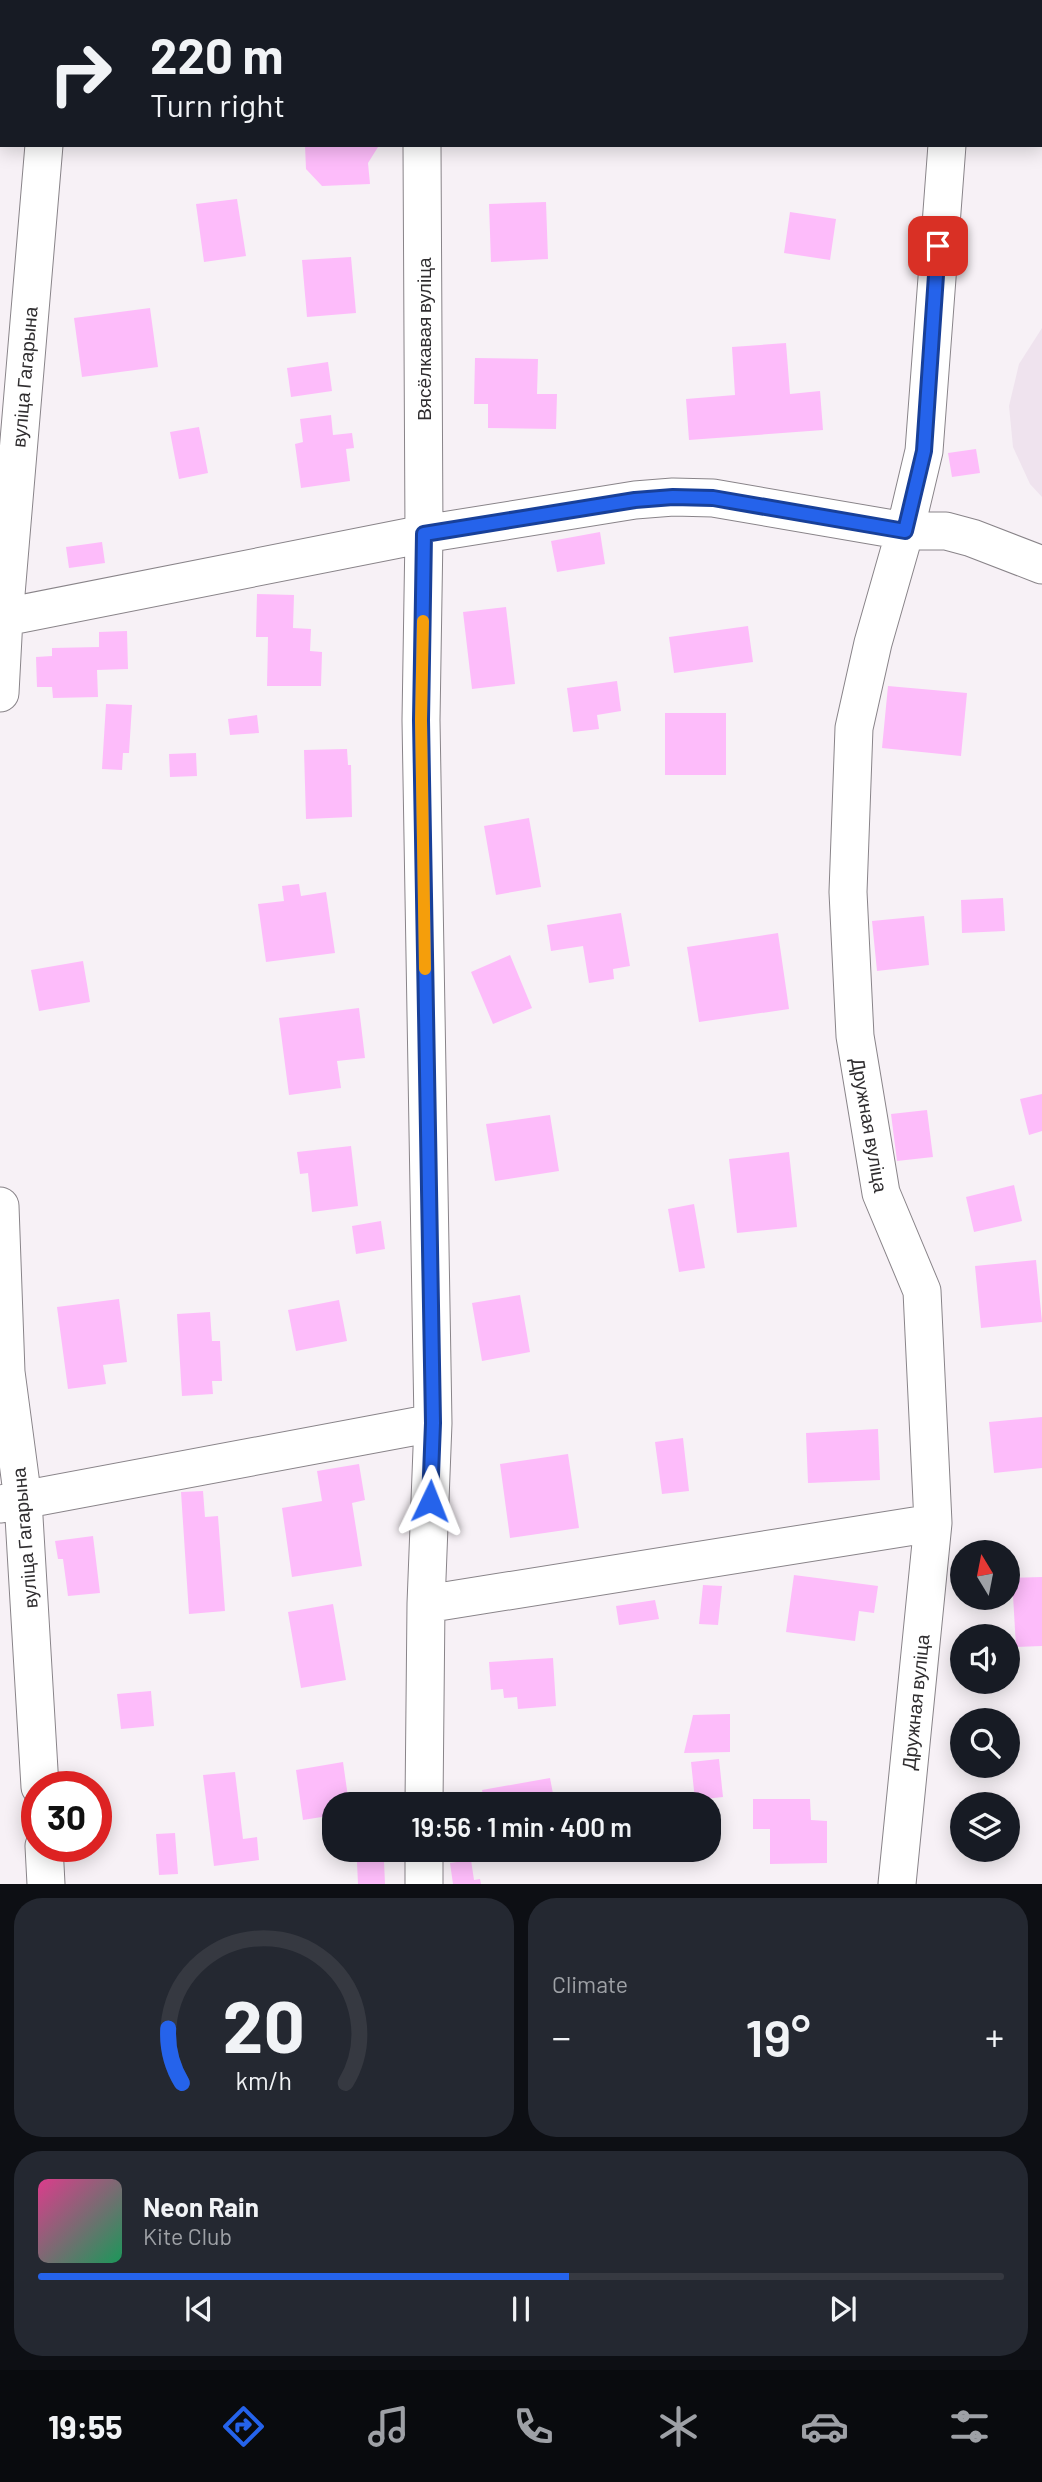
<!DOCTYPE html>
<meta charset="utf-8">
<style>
body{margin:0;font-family:Barlow,sans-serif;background:#242831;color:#f1f3f6;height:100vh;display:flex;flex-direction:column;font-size:26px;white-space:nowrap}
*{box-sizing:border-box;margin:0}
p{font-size:23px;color:#9ea1a6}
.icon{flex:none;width:38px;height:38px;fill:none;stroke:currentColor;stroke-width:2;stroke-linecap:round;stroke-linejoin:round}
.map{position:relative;height:1884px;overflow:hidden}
.side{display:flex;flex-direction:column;gap:14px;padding:14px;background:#0d0f14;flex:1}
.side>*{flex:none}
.top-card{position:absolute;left:0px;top:0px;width:1043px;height:147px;box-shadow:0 4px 18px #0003;background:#171b24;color:#f1f3f6;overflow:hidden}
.needle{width:46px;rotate:350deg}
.fabs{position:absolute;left:950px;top:1540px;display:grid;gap:14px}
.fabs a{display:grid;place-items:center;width:70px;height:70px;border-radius:50%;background:#171b24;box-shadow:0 4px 18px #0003;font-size:35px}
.speed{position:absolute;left:21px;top:1771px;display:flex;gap:14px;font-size:35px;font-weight:700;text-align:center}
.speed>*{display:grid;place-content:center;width:91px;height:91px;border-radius:50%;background:#171b24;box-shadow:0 4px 18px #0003;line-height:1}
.speed .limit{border:10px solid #d22;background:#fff;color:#111}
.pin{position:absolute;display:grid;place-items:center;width:60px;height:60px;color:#fff;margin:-30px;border-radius:14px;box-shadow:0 4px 10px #0006}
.me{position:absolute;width:77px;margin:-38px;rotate:2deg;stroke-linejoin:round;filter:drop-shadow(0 0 5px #0008)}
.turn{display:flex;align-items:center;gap:24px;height:147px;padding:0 35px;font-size:32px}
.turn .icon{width:91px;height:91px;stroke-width:2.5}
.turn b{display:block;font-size:49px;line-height:60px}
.big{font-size:52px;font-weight:600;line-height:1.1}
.side .card{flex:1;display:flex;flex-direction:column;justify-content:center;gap:10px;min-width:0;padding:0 24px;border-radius:28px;background:#242831}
.side .dial{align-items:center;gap:0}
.dial svg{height:182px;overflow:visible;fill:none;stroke:#363941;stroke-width:7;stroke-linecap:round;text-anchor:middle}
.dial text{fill:#f1f3f6;stroke:none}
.song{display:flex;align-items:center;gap:21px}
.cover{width:84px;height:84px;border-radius:10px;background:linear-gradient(135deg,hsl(330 70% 55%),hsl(150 70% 35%))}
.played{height:7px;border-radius:4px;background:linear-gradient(90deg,#2563eb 55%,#363941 55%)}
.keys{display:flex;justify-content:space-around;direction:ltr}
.heat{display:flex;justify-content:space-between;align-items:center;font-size:38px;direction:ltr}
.side .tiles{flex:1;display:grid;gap:14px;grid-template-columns:1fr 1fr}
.card:last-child{grid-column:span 2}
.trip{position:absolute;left:322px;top:1792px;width:399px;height:70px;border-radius:28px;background:#171b24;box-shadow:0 4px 18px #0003;font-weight:600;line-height:70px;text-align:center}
.dock{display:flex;height:112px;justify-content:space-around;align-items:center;background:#090b0e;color:#9ea1a6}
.dock .icon{width:49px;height:49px}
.dock .active{color:#2563eb}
.dock b{font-size:32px;color:#f1f3f6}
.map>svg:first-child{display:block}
.built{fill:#efe3ee}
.building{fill:#fdbcfa}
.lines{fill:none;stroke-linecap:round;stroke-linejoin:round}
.minor-casing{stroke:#898489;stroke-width:39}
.minor{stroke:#fff;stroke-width:37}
.route-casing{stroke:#184099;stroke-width:18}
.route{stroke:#2563eb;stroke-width:12}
.slow{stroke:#f59e0b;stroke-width:12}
.labels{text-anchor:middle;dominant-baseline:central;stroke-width:6;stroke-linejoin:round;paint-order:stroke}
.street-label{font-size:19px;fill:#302e30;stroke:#fff}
</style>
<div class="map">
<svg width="1042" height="1884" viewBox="0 0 1042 1884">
<rect width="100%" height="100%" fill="#f7f1f6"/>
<!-- built -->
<path class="built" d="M1042,328v169l-12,-13 -17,-37 -4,-41 10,-42z"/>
<!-- building -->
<path class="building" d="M305,145h71l2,2 -10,16 2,21 -48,2 -16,-17z
M237,199l9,57 -42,6 -8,-58z
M546,202l2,57 -57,3 -2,-58z
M790,212l46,7 -6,41 -46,-7z
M351,257l5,56 -49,4 -5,-57z
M150,308l8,59 -76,10 -8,-59z
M786,343l4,51 30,-3 3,39 -134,10 -3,-41 49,-4 -3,-48z
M475,358l63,1 -1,35h20l-1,35 -68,-1v-24h-14z
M328,362l4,29 -41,6 -4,-29z
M331,415l2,20 19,-2 2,15 -8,1 4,32 -49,7 -6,-44 8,-2 -3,-23z
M199,427l9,46 -29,6 -9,-47z
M976,449l4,24 -28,4 -4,-24z
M600,532l5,32 -48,8 -6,-31z
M102,542l3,21 -36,5 -3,-21z
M257,594l37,1 -1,33 18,1 -1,22 12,1 -1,34h-54l1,-49h-12z
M506,607l9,77 -43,5 -9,-77z
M748,626l5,36 -79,11 -5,-36z
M127,631l1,38 -31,1 1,27 -45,1 -1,-11h-15l-1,-30 16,-1v-8l47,-1v-15z
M617,681l4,30 -24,4 2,14 -26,3 -6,-44z
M888,686l79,7 -6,63 -79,-8z
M106,704l26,1 -3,48h-6l-1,17 -20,-1z
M665,713h61v62h-61z
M257,715l2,18 -29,2 -2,-16z
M347,749l1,16h3l1,52 -46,2 -2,-69z
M196,753l1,23 -27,1 -1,-23z
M529,818l12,69 -45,8 -12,-69z
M299,884l2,12 25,-4 9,61 -69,9 -8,-58 26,-3 -2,-15z
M1003,898l2,33 -43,2 -1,-33z
M621,913l9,53 -17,3 1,10 -25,4 -6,-37 -32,5 -4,-26z
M924,916l5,49 -52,6 -5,-50z
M778,933l11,76 -90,13 -12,-75z
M510,955l22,53 -39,16 -22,-52z
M83,961l7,41 -51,9 -8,-41z
M359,1008l6,50 -28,3 4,27 -52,7 -10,-77z
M1042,1094v37l-13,4 -9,-36z
M927,1110l6,47 -36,4 -6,-47z
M550,1115l9,56 -64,10 -9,-57z
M351,1146l7,60 -46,6 -4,-39 -8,1 -3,-22z
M789,1152l8,75 -60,6 -8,-74z
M1014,1185l8,36 -48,11 -8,-35z
M694,1204l11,64 -26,4 -11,-63z
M381,1221l4,28 -29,5 -4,-28z
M1036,1260l6,62 -61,6 -6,-62z
M520,1295l10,57 -48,9 -10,-58z
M119,1299l8,63 -24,3 3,19 -38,5 -11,-82z
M339,1300l8,41 -51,10 -8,-41z
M210,1312l2,29h8l2,40h-10l1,13 -31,2 -5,-82z
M1042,1417v51l-48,5 -5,-51z
M878,1429l2,51 -72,3 -2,-50z
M683,1438l6,53 -27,3 -7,-52z
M568,1454l11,74 -69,10 -10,-74z
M359,1464l6,36 -13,3 10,63 -70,11 -10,-69 40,-7 -5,-30z
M203,1491l2,26 13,-1 7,95 -36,3 -8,-122z
M93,1536l7,57 -32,3 -5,-37h-5l-3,-18z
M794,1575l84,11 -4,27 -15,-2 -4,30 -69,-9z
M1042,1577v69l-26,1 -4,-69z
M703,1585l19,1 -4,39 -19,-1z
M655,1600l4,19 -40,6 -3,-19z
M333,1604l13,76 -45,8 -13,-76z
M553,1658l3,48 -38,3 -1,-12 -13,1 -1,-9 -12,1 -2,-28z
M151,1691l3,35 -33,3 -4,-35z
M730,1714v38l-46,1 9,-38z
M719,1759l4,38 -28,3 -4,-38z
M343,1762l6,42h-15v11l-31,5 -7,-50z
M235,1772l8,67 14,-2 2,23 -45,6 -11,-91z
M550,1778l5,26h-70l-3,-14z
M753,1799h57l1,21 16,1v42l-57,1v-35h-17z
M175,1833l3,41 -19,1 -3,-41z
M493,1850h25v1l-24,4z
M471,1860l3,20 6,-1 1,5h-28l-3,-21z
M384,1861l1,23h-27l-1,-22z"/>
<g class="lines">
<!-- minor casing -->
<g class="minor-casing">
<path id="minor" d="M421,0v2
M56,2v-2
M953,2v-2
M422,145l2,389 -3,186 12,703 -7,181 -2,200
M947,145l-23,306 -19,80h41l26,7 70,27
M0,618l424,-84 211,-34 38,-3 40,1 192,33 -32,112 -19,85 -6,164 7,144 26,157 41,98 11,232 -36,361
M0,693l4,-75 40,-473
M0,1206l6,166 17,128 17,287
M0,1504l433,-81
M426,1604l507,-81
M44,1846l2,38
M424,1884v-34"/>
</g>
<!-- minor -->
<use href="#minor" class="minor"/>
</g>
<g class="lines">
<!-- route casing -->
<g class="route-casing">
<path id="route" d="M430,1501l3,-78 -12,-703 3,-186 211,-34 38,-3 40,1 192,33 19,-80 14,-205"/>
</g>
<!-- route -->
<use href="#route" class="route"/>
<!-- slow -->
<path class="slow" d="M423,621l-2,99 4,249"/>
</g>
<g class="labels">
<!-- street labels -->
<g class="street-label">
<text transform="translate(423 339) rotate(-90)">Вясёлкавая вуліца</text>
<text transform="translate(24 377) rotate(-85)">вуліца Гагарына</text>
<text transform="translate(870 1125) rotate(80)">Дружная вуліца</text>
<text transform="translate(24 1538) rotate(-95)">вуліца Гагарына</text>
<text transform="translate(915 1702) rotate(-84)">Дружная вуліца</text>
</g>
</g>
</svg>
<div class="fabs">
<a><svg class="needle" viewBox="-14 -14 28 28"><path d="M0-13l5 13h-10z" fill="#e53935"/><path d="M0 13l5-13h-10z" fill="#9ea1a6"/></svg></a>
<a><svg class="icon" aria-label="sound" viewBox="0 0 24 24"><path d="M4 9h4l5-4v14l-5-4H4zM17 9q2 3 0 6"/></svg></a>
<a><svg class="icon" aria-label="search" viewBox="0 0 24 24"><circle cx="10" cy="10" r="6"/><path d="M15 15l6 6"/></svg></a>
<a><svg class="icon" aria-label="layers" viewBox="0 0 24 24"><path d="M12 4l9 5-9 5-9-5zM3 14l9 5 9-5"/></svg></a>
</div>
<div class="speed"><div class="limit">30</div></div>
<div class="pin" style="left:938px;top:246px;background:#d93025"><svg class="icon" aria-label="arrive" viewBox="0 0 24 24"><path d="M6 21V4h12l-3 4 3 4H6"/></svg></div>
<svg class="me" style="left:430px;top:1501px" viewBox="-20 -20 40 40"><path d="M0-17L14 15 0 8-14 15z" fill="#2563eb" stroke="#fff" stroke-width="4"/></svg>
<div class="trip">19:56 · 1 min · 400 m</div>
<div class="top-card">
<div class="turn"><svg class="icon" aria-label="right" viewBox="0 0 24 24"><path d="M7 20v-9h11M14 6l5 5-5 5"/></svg><div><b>220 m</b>Turn right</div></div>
</div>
</div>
<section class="side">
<div class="tiles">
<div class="card dial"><svg viewBox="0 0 100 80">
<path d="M14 69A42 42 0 1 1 86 69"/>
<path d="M14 69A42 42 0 0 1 8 45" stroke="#2563eb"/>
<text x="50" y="56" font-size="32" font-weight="700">20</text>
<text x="50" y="72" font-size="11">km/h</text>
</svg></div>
<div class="card"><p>Climate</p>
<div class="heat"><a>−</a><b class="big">19°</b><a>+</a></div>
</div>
<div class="card">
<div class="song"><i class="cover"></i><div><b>Neon Rain</b><p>Kite Club</p></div></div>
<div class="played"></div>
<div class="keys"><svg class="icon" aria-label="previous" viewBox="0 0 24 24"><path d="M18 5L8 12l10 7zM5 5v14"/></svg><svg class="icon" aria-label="pause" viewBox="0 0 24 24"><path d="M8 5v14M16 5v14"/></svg><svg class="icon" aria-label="next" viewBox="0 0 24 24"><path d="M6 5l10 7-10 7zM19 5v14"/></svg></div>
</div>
</div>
</section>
<nav class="dock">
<b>19:55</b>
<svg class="icon active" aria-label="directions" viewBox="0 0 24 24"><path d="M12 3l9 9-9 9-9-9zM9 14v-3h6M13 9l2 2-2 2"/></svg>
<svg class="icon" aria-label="music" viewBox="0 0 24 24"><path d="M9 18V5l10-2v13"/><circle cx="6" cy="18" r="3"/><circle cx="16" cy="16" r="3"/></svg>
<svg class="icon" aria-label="phone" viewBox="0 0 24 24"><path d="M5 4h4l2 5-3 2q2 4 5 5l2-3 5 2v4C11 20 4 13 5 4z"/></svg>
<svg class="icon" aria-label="climate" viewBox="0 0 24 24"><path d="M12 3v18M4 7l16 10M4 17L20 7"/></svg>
<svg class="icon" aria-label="car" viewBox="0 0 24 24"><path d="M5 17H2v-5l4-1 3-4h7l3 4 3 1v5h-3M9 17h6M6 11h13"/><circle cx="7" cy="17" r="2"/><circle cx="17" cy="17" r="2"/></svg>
<svg class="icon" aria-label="filters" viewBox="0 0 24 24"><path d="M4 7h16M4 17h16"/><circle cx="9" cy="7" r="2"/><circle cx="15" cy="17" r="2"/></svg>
</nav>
